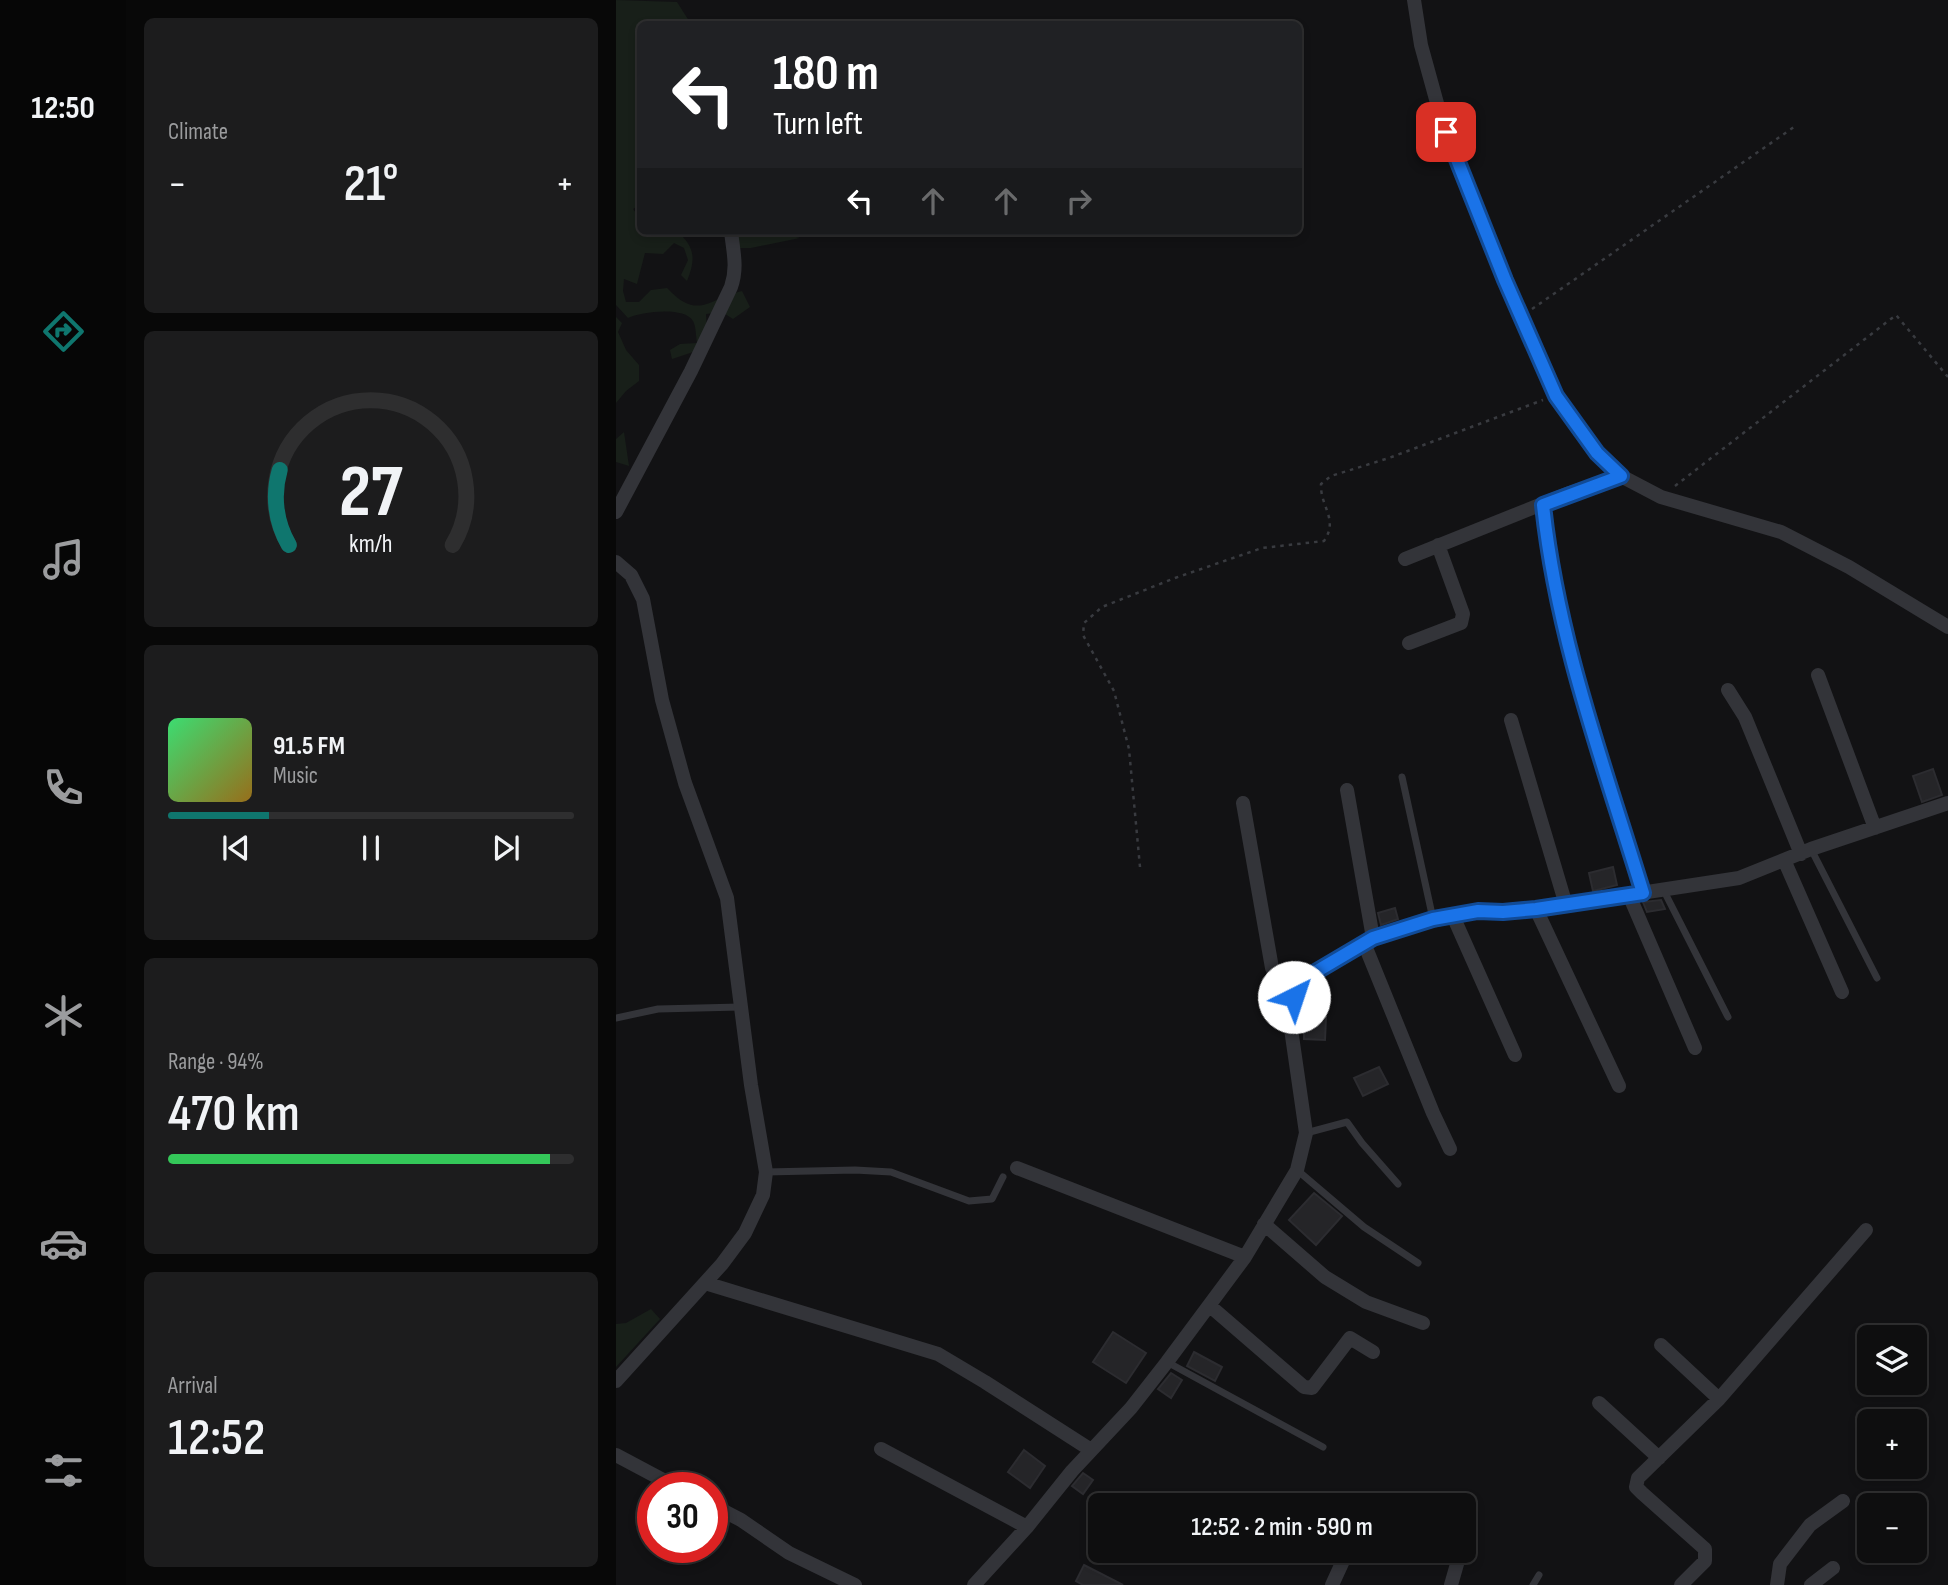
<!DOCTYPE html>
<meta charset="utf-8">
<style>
body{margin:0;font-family:"Sofia Sans Condensed",sans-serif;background:#1c1c1d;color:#f1f3f6;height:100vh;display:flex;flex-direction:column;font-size:26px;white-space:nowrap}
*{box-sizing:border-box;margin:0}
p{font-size:23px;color:#9b9c9e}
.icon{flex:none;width:38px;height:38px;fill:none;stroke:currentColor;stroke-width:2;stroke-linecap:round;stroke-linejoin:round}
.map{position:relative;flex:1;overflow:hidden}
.panel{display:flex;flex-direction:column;gap:18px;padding:18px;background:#080808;width:490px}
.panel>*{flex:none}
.banner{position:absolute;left:21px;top:21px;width:665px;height:214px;border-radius:10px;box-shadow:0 4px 10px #0003,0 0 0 2px #2e2e2f;background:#202124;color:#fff;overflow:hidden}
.tools{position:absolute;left:1241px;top:1325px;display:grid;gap:14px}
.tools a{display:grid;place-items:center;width:70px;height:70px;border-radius:10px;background:#0e0e0f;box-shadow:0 4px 10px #0003,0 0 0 2px #2e2e2f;font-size:35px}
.speed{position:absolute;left:21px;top:1472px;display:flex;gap:14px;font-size:35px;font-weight:700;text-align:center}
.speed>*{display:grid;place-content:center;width:91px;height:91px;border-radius:50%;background:#0e0e0f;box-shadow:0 4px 10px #0003,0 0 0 2px #2e2e2f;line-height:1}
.speed .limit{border:10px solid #d22;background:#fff;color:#111}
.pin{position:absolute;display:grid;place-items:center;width:60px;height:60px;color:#fff;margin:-30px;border-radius:14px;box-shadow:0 4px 10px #0006}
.me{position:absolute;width:77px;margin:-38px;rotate:41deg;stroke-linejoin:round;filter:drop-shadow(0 0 5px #0008)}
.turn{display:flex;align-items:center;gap:24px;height:147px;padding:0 21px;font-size:32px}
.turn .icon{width:91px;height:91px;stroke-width:2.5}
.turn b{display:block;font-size:49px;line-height:60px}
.lanes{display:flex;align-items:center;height:66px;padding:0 21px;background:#0003;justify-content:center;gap:35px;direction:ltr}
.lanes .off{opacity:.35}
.big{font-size:52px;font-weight:600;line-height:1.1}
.panel .tile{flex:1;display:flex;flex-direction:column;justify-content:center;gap:10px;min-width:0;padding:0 24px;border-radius:10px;background:#1c1c1d}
.panel .dial{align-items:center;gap:0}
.dial svg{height:182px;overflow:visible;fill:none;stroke:#2e2e2f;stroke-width:7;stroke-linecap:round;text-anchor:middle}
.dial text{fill:#f1f3f6;stroke:none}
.song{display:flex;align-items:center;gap:21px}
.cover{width:84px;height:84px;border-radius:10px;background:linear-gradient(135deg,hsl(140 70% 55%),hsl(40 70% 35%))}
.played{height:7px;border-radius:4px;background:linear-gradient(90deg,#0f766e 25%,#2e2e2f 25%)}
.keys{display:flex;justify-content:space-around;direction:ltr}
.heat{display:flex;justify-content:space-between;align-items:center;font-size:38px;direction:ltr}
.charge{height:10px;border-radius:5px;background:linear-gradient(90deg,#34c759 94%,#2e2e2f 0)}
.trip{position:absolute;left:472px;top:1493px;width:388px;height:70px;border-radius:10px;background:#0e0e0f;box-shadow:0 4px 10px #0003,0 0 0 2px #2e2e2f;font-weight:600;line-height:70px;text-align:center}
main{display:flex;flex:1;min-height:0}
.tabs{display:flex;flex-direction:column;width:126px;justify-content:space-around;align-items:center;background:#060606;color:#9b9c9e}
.tabs .icon{width:49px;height:49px}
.tabs .active{color:#0f766e}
.tabs b{font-size:32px;color:#f1f3f6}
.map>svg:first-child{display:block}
.green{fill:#181f19}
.building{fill:#252528;stroke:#2c2c30;stroke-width:2}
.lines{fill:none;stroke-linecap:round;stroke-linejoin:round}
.path{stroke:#393b40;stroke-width:2.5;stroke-dasharray:3.5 5;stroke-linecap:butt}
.service{stroke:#333439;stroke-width:7}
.minor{stroke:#333439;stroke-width:14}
.route-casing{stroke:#114b97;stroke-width:18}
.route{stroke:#1a73e8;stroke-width:12}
</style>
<main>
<nav class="tabs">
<b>12:50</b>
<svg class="icon active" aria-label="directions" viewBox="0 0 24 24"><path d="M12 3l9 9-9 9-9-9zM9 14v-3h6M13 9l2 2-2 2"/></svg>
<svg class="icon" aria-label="music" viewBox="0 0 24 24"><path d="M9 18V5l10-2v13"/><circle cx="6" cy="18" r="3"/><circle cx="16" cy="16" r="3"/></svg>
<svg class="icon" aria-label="phone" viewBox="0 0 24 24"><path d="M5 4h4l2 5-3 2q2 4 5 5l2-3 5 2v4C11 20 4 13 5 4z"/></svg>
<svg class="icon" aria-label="climate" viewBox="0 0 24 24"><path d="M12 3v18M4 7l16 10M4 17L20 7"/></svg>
<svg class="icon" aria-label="car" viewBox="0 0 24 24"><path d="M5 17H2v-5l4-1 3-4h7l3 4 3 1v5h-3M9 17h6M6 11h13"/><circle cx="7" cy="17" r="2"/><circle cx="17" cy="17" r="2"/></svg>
<svg class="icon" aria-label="filters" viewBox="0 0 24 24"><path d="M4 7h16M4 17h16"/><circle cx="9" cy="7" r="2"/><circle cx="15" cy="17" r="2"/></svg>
</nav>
<section class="panel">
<div class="tile"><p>Climate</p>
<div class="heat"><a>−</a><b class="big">21°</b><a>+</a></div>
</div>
<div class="tile dial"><svg viewBox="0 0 100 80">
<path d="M14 69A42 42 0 1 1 86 69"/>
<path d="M14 69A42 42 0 0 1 10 36" stroke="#0f766e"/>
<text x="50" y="56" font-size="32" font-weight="700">27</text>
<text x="50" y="72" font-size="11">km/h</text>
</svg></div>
<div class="tile">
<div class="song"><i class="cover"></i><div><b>91.5 FM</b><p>Music</p></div></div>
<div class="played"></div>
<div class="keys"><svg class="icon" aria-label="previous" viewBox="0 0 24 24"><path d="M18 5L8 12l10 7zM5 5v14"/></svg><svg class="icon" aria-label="pause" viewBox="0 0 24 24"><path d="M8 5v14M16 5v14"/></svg><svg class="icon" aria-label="next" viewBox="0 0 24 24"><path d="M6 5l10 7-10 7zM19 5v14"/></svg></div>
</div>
<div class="tile"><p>Range · 94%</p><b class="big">470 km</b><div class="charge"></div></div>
<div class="tile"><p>Arrival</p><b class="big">12:52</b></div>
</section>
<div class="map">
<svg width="1332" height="1585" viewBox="0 0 1332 1585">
<rect width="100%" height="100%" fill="#121214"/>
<!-- green -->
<path class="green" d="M0,0l61,2 14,22h-51v181l-7,4 7,9v13h37c18,16 19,28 10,50l-6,-6 7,-15 -4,-12 -10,-5 -11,11 -18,-1 -8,31 -13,-5 -1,12 3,11h13l12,-12 16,-2c31,33 41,11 75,3l8,16 -17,12 -11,-7 -16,2 1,20 -14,18 -21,7 -2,-9 10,-6 17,-1c-1,-6 -1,-17 -4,-22 -9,-15 -52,-9 -65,-3l-12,-13z
M111,231h48l25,7 -49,10h-20z
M0,317l6,6 -4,9 8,18 13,15v16l-13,10 -10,12z
M8,432l5,34 -13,-4v-23z
M35,1309l9,10 -44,48v-43l10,-1z"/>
<!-- building -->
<path class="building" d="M1317,769l9,26 -20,7 -9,-26z
M997,867l4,18 -24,6 -4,-18z
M1045,900l4,9 -18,3 -4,-10z
M779,908l3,11 -17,6 -3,-12z
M688,1017h22l-1,23 -21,-1z
M763,1067l9,17 -25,12 -9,-18z
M698,1193l28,23 -26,29 -27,-25z
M497,1332l33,21 -20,30 -33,-21z
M578,1352l28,15 -7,14 -28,-15z
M555,1373l11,7 -11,18 -13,-9z
M408,1450l21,16 -15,22 -22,-16z
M467,1473l10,7 -10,14 -11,-8z
M468,1565l39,20h-40l-7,-4z"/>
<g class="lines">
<!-- path -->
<path class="path" d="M916,309l262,-182
M1059,486l221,-171 52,62
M524,867l-11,-118 -15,-58 -31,-56 1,-12 18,-16 73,-29 87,-30 62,-7c15,-22 -4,-34 -3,-57l10,-8 58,-18 154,-58"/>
<!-- service -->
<path class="service" d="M786,777l31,142
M1195,849l66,129
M1048,891l64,126
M0,1018l42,-9 82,-2
M690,1133l41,-11 15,21 36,41
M681,1170l67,57 54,36
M150,1172l89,-2 36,2 78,29 23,-2 11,-22
M551,1362l156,85
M917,1585l6,-10"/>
<!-- minor -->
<path class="minor" d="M798,0l7,45 19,69 50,132 66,149 41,58 24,23 40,21 120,35 68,35 99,60
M927,505c14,134 61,260 100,388
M0,512l75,-141 40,-84c7,-20 2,-36 0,-56
M789,559l162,-65 54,-18
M0,562l15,13 12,24 19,101 23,83 42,115 24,187 15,87 -3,23 -18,38 -23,31 -106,117
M793,643l52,-20 2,-9 -25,-69
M1202,675l57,153
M1112,690l17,27 56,137
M895,720l55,185
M731,790l26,148
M627,803l29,165 6,8 20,11
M1169,862l57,130
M1013,895l66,153
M920,909l83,177
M837,916l62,139
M748,943l69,170 17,36
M401,1168l228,89
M648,1224l61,53 41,25 57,21
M89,1283l233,71 47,28 106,68
M594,1306l94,81 8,1 38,-50 23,14
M1045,1345l58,54
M983,1403l60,55
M265,1449l146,78
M0,1455l62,33
M96,1505l29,15 48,33 66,32
M849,1535l5,-25
M358,1585l53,-58 45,-56 59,-63 36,-46 78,-105 52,-87 9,-37 -16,-111 4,-25 4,-10 9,-10 66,-39 32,-11 73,-16 25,1 33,-3 203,-31 72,-29 137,-46
M716,1585l16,-35
M835,1585l10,-35
M1065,1585l24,-24v-12l-63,-56 -6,-6 2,-9 81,-79 147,-169
M1161,1585l3,-21 30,-39 33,-24
M1195,1585l22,-17"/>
</g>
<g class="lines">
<!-- route casing -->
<g class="route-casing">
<path id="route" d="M678,997l4,-10 9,-10 66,-39 60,-19 45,-8 25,1 33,-3 107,-16c-39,-128 -86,-254 -100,-388l78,-29 -24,-23 -41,-57 -51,-116 -59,-148"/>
</g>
<!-- route -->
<use href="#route" class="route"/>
</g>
</svg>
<div class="tools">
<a><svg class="icon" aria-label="layers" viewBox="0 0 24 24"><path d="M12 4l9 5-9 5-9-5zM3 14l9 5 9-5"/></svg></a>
<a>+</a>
<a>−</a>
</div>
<div class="speed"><div class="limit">30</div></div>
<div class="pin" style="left:830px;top:132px;background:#d93025"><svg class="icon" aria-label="arrive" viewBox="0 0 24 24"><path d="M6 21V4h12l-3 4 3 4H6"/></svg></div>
<svg class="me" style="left:678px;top:997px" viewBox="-20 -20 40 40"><circle r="19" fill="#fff"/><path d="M0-13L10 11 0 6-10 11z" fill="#1a73e8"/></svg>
<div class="trip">12:52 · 2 min · 590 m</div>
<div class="banner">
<div class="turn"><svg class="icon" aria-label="left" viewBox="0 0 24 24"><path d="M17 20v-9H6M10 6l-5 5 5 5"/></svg><div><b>180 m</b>Turn left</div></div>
<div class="lanes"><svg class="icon" aria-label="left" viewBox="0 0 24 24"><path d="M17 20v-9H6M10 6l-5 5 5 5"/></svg><svg class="icon off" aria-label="ahead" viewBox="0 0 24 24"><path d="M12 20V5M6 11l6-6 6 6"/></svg><svg class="icon off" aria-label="ahead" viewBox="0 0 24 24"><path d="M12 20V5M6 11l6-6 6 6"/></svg><svg class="icon off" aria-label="right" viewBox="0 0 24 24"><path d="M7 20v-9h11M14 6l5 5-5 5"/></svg></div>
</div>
</div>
</main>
